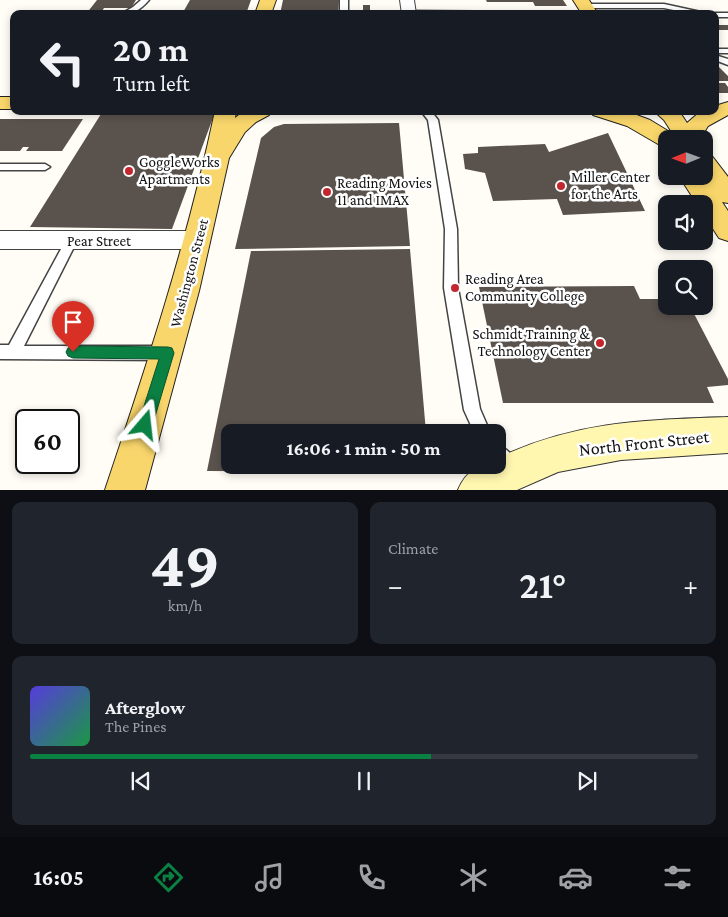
<!DOCTYPE html>
<meta charset="utf-8">
<style>
body{margin:0;font-family:"Crimson Pro",serif;background:#20242c;color:#f1f3f6;height:100vh;display:flex;flex-direction:column;font-size:19px;white-space:nowrap}
*{box-sizing:border-box;margin:0}
p{font-size:16px;color:#9ea1a6}
.icon{flex:none;width:28px;height:28px;fill:none;stroke:currentColor;stroke-width:2;stroke-linecap:round;stroke-linejoin:round}
.map{position:relative;height:490px;overflow:hidden}
.details{display:flex;flex-direction:column;gap:12px;padding:12px;background:#0d0f14;flex:1}
.details>*{flex:none}
.hud{position:absolute;left:10px;top:10px;width:709px;height:105px;border-radius:10px;box-shadow:0 2px 8px #0003;background:#171b24;color:#f1f3f6;overflow:hidden}
.needle{width:32px;rotate:269deg}
.buttons{position:absolute;left:658px;top:130px;display:grid;gap:10px}
.buttons a{display:grid;place-items:center;width:55px;height:55px;border-radius:10px;background:#171b24;box-shadow:0 2px 8px #0003;font-size:25px}
.speed{position:absolute;left:15px;top:409px;display:flex;gap:10px;font-size:25px;font-weight:700;text-align:center}
.speed>*{display:grid;place-content:center;width:65px;height:65px;border-radius:50%;background:#171b24;box-shadow:0 2px 8px #0003;line-height:1}
.speed .limit{border:2px solid #111;border-radius:8px;background:#fff;color:#111}
.pin{position:absolute;display:grid;place-items:center;width:42px;height:42px;color:#fff;margin:-51px -21px;border-radius:50% 50% 50% 0;rotate:-45deg;box-shadow:0 0 5px #0007}
.pin .icon{rotate:45deg}
.me{position:absolute;width:55px;margin:-28px;rotate:17deg;stroke-linejoin:round;filter:drop-shadow(0 0 4px #0008)}
.turn{display:flex;align-items:center;gap:18px;height:105px;padding:0 20px;font-size:22px}
.turn .icon{width:65px;height:65px;stroke-width:2.5}
.turn b{display:block;font-size:35px;line-height:42px}
.big{font-size:38px;font-weight:700;line-height:1.1}
.details .tile{flex:1;display:flex;flex-direction:column;justify-content:center;gap:8px;min-width:0;padding:0 18px;border-radius:10px;background:#20242c}
.details .dial{align-items:center;gap:0}
.dial b{font-size:65px;line-height:1}
.song{display:flex;align-items:center;gap:15px}
.cover{width:60px;height:60px;border-radius:8px;background:linear-gradient(135deg,hsl(250 70% 55%),hsl(140 70% 35%))}
.played{height:5px;border-radius:2px;background:linear-gradient(90deg,#0b8043 60%,#363941 60%)}
.keys{display:flex;justify-content:space-around;direction:ltr}
.heat{display:flex;justify-content:space-between;align-items:center;font-size:28px;direction:ltr}
.details .tiles{flex:1;display:grid;gap:12px;grid-template-columns:1fr 1fr}
.tile:last-child{grid-column:span 2}
.trip{position:absolute;left:221px;top:424px;width:285px;height:50px;border-radius:10px;background:#171b24;box-shadow:0 2px 8px #0003;font-weight:700;line-height:50px;text-align:center}
.tab-bar{display:flex;height:80px;justify-content:space-around;align-items:center;background:#090b0e;color:#9ea1a6}
.tab-bar .icon{width:35px;height:35px}
.tab-bar .active{color:#0b8043}
.tab-bar b{font-size:22px;color:#f1f3f6}
.map>svg:first-child{display:block}
.building{fill:#5a524d}
.lines{fill:none;stroke-linecap:round;stroke-linejoin:round}
.lane-casing{stroke:#444;stroke-width:3}
.street-casing{stroke:#444;stroke-width:2}
.secondary-casing{stroke:#333;stroke-width:2}
.primary-casing{stroke:#222;stroke-width:2}
.lane{fill:#fff;fill-rule:evenodd}
.street{fill:#fff;fill-rule:evenodd}
.secondary{fill:#fff6b0;fill-rule:evenodd}
.primary{fill:#f9d66b;fill-rule:evenodd}
.route{fill:#0b8043;stroke:#07532c}
.poi-dot{fill:#c4262e;stroke:#fff;stroke-width:2}
.labels{text-anchor:middle;dominant-baseline:central;stroke-width:5;stroke-linejoin:round;paint-order:stroke}
.poi-label{font-size:15px;fill:#111;stroke:#fff;text-anchor:start}
.street-label{font-size:15px;fill:#111;stroke:#fff}
.near-street-label{font-size:18px;fill:#111;stroke:#fff}
</style>
<div class="map">
<svg width="728" height="490" viewBox="0 0 728 490">
<rect width="100%" height="100%" fill="#fffdf5"/>
<!-- building -->
<path class="building" d="M97,0h39l-5,8h-27l-4,6h-14z
M190,0h61l-5,14h-64z
M283,0h56l-1,14h-58z
M486,0h77l4,6h-32l-2,-4h-46z
M363,5h7v9h-7z
M715,25h13v5h-13z
M715,67h4l9,9v5h-13z
M715,83h10l3,4v6h-13z
M101,114l113,1 -42,114 -142,-2z
M0,119h83l-21,32h-36l3,-4h-6l-3,4h-20z
M399,123l11,123 -175,3 26,-111 13,-11 10,-3z
M608,133l37,78 -82,4 -6,-16 -64,2 -8,-28 -20,-4 -2,-15 15,-1v-6l67,-3 4,8z
M410,249l16,183h-196v33h172l-12,7 -183,-1 44,-220z
M634,286l6,13h26v7h24l38,73v6l-21,2 7,16h-211l-24,-116z"/>
<g class="lines">
<!-- lane casing -->
<g class="lane-casing">
<path id="lane" d="M141,0h8c-9,10 -15,14 -28,14l12,-7z
M340,0h8v14h-8z
M582,4h82l46,10h-17l-29,-6h-82z
M406,11l144,1 4,2h-148z
M715,13h13v4h-13v-3h-3z
M715,49h13v4h-13z
M715,55l13,4v6l-13,-5z
M421,111h10l7,9 19,109 1,59 22,121 10,23h-16l-10,-22 -20,-122 1,-59 -17,-109z
M0,164h45l5,3 -5,3h-45z
M71,236l4,2 2,3 -53,105h143l5,2 2,5 -2,5 -5,2 -167,-1v-14h9l58,-107z
M498,444c10,5 19,16 23,26l-3,6 -6,3 -6,-3 -9,-11z"/>
</g>
<!-- street casing -->
<g class="street-casing">
<path id="street" d="M400,0h14l2,14h-14z
M0,231h198l8,3 4,6 -4,6 -8,3h-198z"/>
</g>
<!-- secondary casing -->
<g class="secondary-casing">
<path id="secondary" d="M728,417v36l-107,7 -63,12 -41,18h-59c8,-19 19,-25 40,-25v-7c77,-37 146,-38 230,-41z"/>
</g>
<!-- primary casing -->
<g class="primary-casing">
<path id="primary" d="M260,0h16l-5,14h-16z
M573,0h16l9,14h-16z
M0,97h14v12h-14z
M728,102v13l-20,11 -8,13h-34v7l-8,-2 -31,-18 -34,-11 -3,-4h36l24,9 23,14 -9,-14 -10,-9h25l8,12 14,-12h14v-5z
M215,111h21l-1,7 9,-7h28l-3,4 -13,7 -11,10 -16,26 -30,133 -54,199h-40c42,-125 83,-250 110,-379z
M704,154l8,2 16,21v26l-6,-1 6,9v30l-9,-3 -15,-23v-11h-7l-18,-28h25z"/>
</g>
<!-- lane -->
<use href="#lane" class="lane"/>
<!-- street -->
<use href="#street" class="street"/>
<!-- secondary -->
<use href="#secondary" class="secondary"/>
<!-- primary -->
<use href="#primary" class="primary"/>
</g>
<!-- route -->
<path class="route" d="M73,346l95,1 4,1 2,5 -23,77 -6,2 -5,-2 -2,-5 21,-66 -86,-1 -5,-2 -2,-4 2,-4z"/>
<!-- markers -->
<g class="poi-dot">
<circle cx="129" cy="171" r="5"/>
<circle cx="561" cy="186" r="5"/>
<circle cx="327" cy="192" r="5"/>
<circle cx="455" cy="288" r="5"/>
<circle cx="600" cy="343" r="5"/>
</g>
<g class="labels">
<!-- poi labels -->
<g class="poi-label">
<text x="139" y="162">GoggleWorks<tspan x="139" dy="17">Apartments</tspan></text>
<text x="571" y="177">Miller Center<tspan x="571" dy="17">for the Arts</tspan></text>
<text x="337" y="183">Reading Movies<tspan x="337" dy="17">11 and IMAX</tspan></text>
<text x="465" y="279">Reading Area<tspan x="465" dy="17">Community College</tspan></text>
<text x="590" y="334" text-anchor="end">Schmidt Training &amp;<tspan x="590" dy="17">Technology Center</tspan></text>
</g>
<!-- street labels -->
<g class="street-label">
<text x="99" y="241">Pear Street</text>
<text transform="translate(189 273) rotate(-75)">Washington Street</text>
</g>
<!-- near-street labels -->
<g class="near-street-label">
<text transform="translate(644 443) rotate(-6)">North Front Street</text>
</g>
</g>
</svg>
<div class="buttons">
<a><svg class="needle" viewBox="-14 -14 28 28"><path d="M0-13l5 13h-10z" fill="#e53935"/><path d="M0 13l5-13h-10z" fill="#9ea1a6"/></svg></a>
<a><svg class="icon" aria-label="sound" viewBox="0 0 24 24"><path d="M4 9h4l5-4v14l-5-4H4zM17 9q2 3 0 6"/></svg></a>
<a><svg class="icon" aria-label="search" viewBox="0 0 24 24"><circle cx="10" cy="10" r="6"/><path d="M15 15l6 6"/></svg></a>
</div>
<div class="speed"><div class="limit">60</div></div>
<div class="pin" style="left:73px;top:352px;background:#d93025"><svg class="icon" aria-label="arrive" viewBox="0 0 24 24"><path d="M6 21V4h12l-3 4 3 4H6"/></svg></div>
<svg class="me" style="left:145px;top:425px" viewBox="-20 -20 40 40"><path d="M0-17L14 15 0 8-14 15z" fill="#0b8043" stroke="#fff" stroke-width="4"/></svg>
<div class="trip">16:06 · 1 min · 50 m</div>
<div class="hud">
<div class="turn"><svg class="icon" aria-label="left" viewBox="0 0 24 24"><path d="M17 20v-9H6M10 6l-5 5 5 5"/></svg><div><b>20 m</b>Turn left</div></div>
</div>
</div>
<section class="details">
<div class="tiles">
<div class="tile dial"><b>49</b><p>km/h</p></div>
<div class="tile"><p>Climate</p>
<div class="heat"><a>−</a><b class="big">21°</b><a>+</a></div>
</div>
<div class="tile">
<div class="song"><i class="cover"></i><div><b>Afterglow</b><p>The Pines</p></div></div>
<div class="played"></div>
<div class="keys"><svg class="icon" aria-label="previous" viewBox="0 0 24 24"><path d="M18 5L8 12l10 7zM5 5v14"/></svg><svg class="icon" aria-label="pause" viewBox="0 0 24 24"><path d="M8 5v14M16 5v14"/></svg><svg class="icon" aria-label="next" viewBox="0 0 24 24"><path d="M6 5l10 7-10 7zM19 5v14"/></svg></div>
</div>
</div>
</section>
<nav class="tab-bar">
<b>16:05</b>
<svg class="icon active" aria-label="directions" viewBox="0 0 24 24"><path d="M12 3l9 9-9 9-9-9zM9 14v-3h6M13 9l2 2-2 2"/></svg>
<svg class="icon" aria-label="music" viewBox="0 0 24 24"><path d="M9 18V5l10-2v13"/><circle cx="6" cy="18" r="3"/><circle cx="16" cy="16" r="3"/></svg>
<svg class="icon" aria-label="phone" viewBox="0 0 24 24"><path d="M5 4h4l2 5-3 2q2 4 5 5l2-3 5 2v4C11 20 4 13 5 4z"/></svg>
<svg class="icon" aria-label="climate" viewBox="0 0 24 24"><path d="M12 3v18M4 7l16 10M4 17L20 7"/></svg>
<svg class="icon" aria-label="car" viewBox="0 0 24 24"><path d="M5 17H2v-5l4-1 3-4h7l3 4 3 1v5h-3M9 17h6M6 11h13"/><circle cx="7" cy="17" r="2"/><circle cx="17" cy="17" r="2"/></svg>
<svg class="icon" aria-label="filters" viewBox="0 0 24 24"><path d="M4 7h16M4 17h16"/><circle cx="9" cy="7" r="2"/><circle cx="15" cy="17" r="2"/></svg>
</nav>
